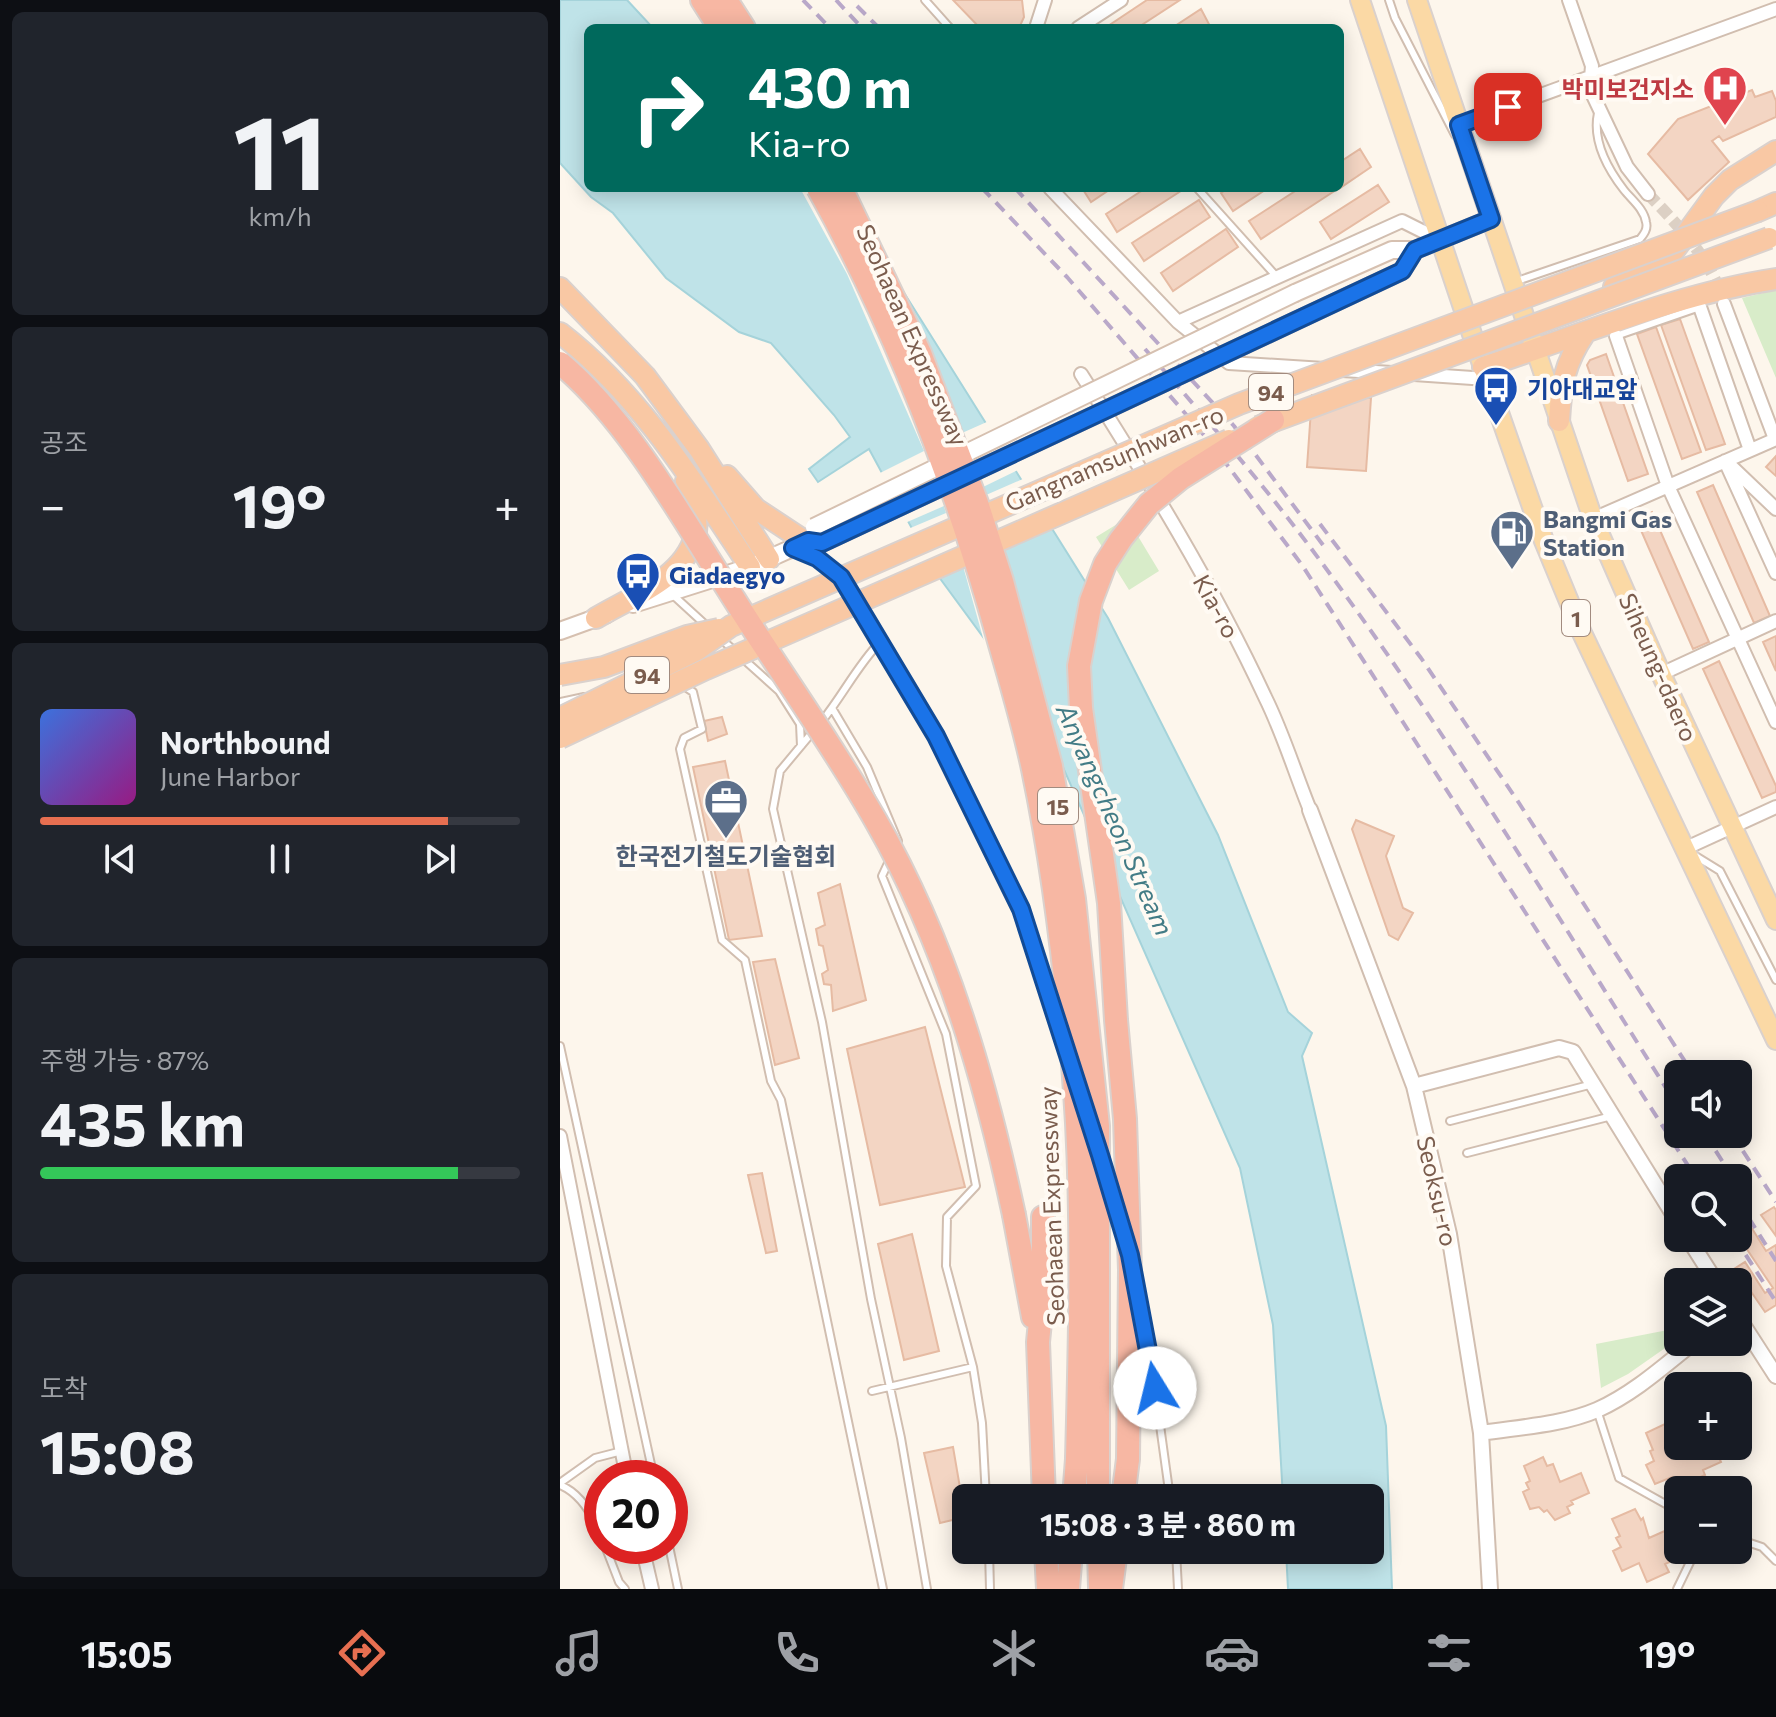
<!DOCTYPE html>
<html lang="ko">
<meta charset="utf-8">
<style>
body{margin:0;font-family:Commissioner,"Noto Sans KR",sans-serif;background:#20242c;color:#f1f3f6;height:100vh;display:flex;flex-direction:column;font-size:30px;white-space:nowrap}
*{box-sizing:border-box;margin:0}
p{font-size:26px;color:#9ea1a6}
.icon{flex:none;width:44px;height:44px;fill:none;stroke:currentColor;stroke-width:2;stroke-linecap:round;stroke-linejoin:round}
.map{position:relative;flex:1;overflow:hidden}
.sheet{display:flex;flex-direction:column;gap:12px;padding:12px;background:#0d0f14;width:560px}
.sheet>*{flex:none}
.hud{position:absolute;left:24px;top:24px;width:760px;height:168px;border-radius:12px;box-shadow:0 4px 20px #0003;background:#00695c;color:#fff;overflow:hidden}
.controls{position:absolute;left:1104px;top:1060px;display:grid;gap:16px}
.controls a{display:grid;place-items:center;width:88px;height:88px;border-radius:12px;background:#171b24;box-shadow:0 4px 20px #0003;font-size:40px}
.speed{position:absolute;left:24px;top:1460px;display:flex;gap:16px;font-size:40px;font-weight:700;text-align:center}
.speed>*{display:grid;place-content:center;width:104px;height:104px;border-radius:50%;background:#171b24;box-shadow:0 4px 20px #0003;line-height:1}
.speed .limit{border:12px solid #d22;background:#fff;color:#111}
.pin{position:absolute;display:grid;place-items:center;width:68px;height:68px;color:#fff;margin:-34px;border-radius:16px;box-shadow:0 4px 12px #0006}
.me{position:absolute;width:88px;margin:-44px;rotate:351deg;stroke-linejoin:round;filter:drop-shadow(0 0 6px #0008)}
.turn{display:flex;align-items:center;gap:28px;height:168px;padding:0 32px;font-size:36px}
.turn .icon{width:104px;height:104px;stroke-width:2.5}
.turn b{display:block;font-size:56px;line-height:68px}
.big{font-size:60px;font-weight:700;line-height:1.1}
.sheet .widget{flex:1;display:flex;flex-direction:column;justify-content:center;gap:12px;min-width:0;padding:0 28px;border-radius:12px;background:#20242c}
.sheet .dial{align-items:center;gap:0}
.dial b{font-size:104px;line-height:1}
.song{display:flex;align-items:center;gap:24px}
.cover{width:96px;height:96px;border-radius:12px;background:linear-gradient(135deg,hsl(220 70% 55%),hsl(310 70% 35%))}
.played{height:8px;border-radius:4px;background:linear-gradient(90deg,#e76f51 85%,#363941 85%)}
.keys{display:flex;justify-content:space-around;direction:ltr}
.heat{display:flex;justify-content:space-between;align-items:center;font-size:44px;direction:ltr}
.charge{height:12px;border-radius:6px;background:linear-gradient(90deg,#34c759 87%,#363941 0)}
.trip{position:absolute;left:392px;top:1484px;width:432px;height:80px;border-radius:12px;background:#171b24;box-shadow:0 4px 20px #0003;font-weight:700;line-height:80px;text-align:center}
.tab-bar{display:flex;height:128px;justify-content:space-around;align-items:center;background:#090b0e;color:#9ea1a6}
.tab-bar .icon{width:56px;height:56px}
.tab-bar .active{color:#e76f51}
.tab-bar b{font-size:36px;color:#f1f3f6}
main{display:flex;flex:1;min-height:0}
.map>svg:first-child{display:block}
.green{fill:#d8ecc9}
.water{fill:#bfe3e8;stroke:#a5d3da;stroke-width:2}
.pier{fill:#fdf6ec}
.building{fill:#f3d5c3;stroke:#e6bba3;stroke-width:2}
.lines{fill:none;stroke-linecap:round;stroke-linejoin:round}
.minor-tunnel{stroke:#dcd0c4;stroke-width:12;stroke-dasharray:12 6;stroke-linecap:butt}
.service-casing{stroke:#d1beb0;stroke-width:10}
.pedestrian-casing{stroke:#d1beb0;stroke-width:13}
.minor-casing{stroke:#d1beb0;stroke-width:16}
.tertiary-casing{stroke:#d1beb0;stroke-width:18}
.secondary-casing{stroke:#d6c0b0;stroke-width:20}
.primary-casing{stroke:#dad1cd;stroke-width:22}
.trunk-casing{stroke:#dad1cd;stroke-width:24}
.motorway-casing{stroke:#dad1cd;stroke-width:26}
.service{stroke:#fff;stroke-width:6}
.pedestrian{stroke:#fff;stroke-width:9}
.minor{stroke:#fff;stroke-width:12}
.tertiary{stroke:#fff;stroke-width:14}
.secondary{stroke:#fff;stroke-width:16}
.primary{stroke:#fbd9a5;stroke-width:18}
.trunk{stroke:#f9c8a4;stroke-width:20}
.motorway{stroke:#f7b7a3;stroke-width:22}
.rail{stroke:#b9a8c9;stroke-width:4;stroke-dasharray:12 8;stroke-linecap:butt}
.secondary-bridge-casing{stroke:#d6c0b0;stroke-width:20;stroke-linecap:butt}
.trunk-bridge-casing{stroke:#dad1cd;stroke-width:24;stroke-linecap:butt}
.motorway-bridge-casing{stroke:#dad1cd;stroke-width:26;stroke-linecap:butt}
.secondary-bridge{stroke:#fff;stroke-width:16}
.trunk-bridge{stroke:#f9c8a4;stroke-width:20}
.motorway-bridge{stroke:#f7b7a3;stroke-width:22}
.route-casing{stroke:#114b97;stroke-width:20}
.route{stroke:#1a73e8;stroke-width:14}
.labels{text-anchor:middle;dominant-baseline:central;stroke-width:8;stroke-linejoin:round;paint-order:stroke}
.shield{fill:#fffaf3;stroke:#a28b7f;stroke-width:2}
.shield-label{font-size:22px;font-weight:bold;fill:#7a5c4d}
.health-label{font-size:24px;font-weight:bold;fill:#be3a42;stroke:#fffaf3;text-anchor:end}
.street-label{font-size:24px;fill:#7a5c4d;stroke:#fffaf3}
.transit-label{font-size:24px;font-weight:bold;fill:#164399;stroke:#fffaf3;text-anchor:start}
.service-label{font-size:24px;font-weight:bold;fill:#4e5e75;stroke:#fffaf3;text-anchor:start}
.water-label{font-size:26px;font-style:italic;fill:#437c86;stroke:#fffaf3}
</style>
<main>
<section class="sheet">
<div class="widget dial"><b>11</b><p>km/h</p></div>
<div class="widget"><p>공조</p>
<div class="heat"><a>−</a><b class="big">19°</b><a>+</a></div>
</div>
<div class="widget">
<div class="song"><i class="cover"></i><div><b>Northbound</b><p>June Harbor</p></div></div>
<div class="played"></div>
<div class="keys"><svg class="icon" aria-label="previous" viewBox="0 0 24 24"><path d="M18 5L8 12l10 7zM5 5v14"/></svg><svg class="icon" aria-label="pause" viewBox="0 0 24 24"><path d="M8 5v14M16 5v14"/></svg><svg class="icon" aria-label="next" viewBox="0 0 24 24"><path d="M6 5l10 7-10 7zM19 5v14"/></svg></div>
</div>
<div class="widget"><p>주행 가능 · 87%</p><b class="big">435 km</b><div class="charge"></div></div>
<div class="widget"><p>도착</p><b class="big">15:08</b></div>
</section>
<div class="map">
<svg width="1216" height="1589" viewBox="0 0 1216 1589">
<rect width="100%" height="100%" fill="#fdf6ec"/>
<!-- green -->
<path class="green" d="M1216,290v88l-34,-80z
M567,518l32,53 -30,19 -33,-53z
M1113,1329l5,10 -50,35 -27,14 -5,-44z"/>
<!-- water -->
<path class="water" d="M0,0h67l26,28h-65v160h226l72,76 222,354 110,217 70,177 24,21 -10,23 84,370 6,163h-104l-2,-39h84v-52h-87l-10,-173 -33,-157 -201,-455 -103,-140 -67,-124 -51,33 -9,-13 41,-32 -16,-22 -63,-72 -32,-11 -73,-54 -53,-65 -22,-16 -31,-34z"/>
<!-- pier -->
<path class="pier" d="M240,188h19l34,56 36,18 73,171 27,-12 31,48 -37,18 3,8 39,-17 29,46 -53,24 35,167 -51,-70 -22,-79 -30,9 -25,-46 38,-16 -2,-7 -39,17 -27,-49 46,-23 -77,-177z"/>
<!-- building -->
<path class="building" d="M393,0h69l2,17 -5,11h-39z
M587,0h33l-43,28h-32z
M641,9l10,19h-39z
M1192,90l3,7 17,-6 4,10v16l-53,24 -4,-5 -7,5 17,21 -41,38 -40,-46 30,-35z
M800,149l11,18 -31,21v-26z
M818,185l11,17 -58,37 -11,-17z
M522,188h30l-21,14z
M586,188l38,1 -67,43 -11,-18z
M668,188h40l-35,23 -12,-18z
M740,188h39l-78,51 -12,-18z
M639,200l11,17 -66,44 -12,-18z
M666,229l12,18 -65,44 -12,-18z
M1120,319l45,125 -19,6 -45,-125z
M1096,327l45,125 -19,7 -45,-125z
M1046,354l42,120 -20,7 -41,-116 3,-5z
M752,395l59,3 -5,73 -59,-4z
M1216,456v20l-10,-9z
M1153,485l57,131 -16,7 -57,-131z
M1092,512l57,130 -16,7 -57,-130z
M1216,636v35l-13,-29z
M1159,661l57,125v6l-14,6 -59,-129z
M162,717l5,17 -19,7 -4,-20z
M165,761l37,175 -33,4 -36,-173z
M796,820l38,16 -8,20 17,52 10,5 -15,27 -9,-5 -37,-106z
M280,884l26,116 -33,11 -2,-26 -7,-1 -2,-10 6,-4 -5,-24 -4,-1 -3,-16 9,-4 -7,-32z
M215,959l24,99 -24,7 -22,-103z
M365,1027l40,160 -85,18 -33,-156z
M202,1173l15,78 -11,2 -18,-78z
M1214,1207l2,3v26l-15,-21z
M1188,1222l18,29 10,-6v60l-11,7 -22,-32 -5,4 -11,-2 -4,-6 22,-14 20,31 8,-5 -35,-52v-8z
M352,1234l27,117 -35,9 -26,-116z
M1109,1422l5,11 3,-1 1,3v11l4,6 13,-6h19l7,16 -18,8 2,5 -7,3 4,8 -8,4h-16l-6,-13 -17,7 -9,-19 8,-4 -4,-10 3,-1 -7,-17z
M393,1447l12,70 -25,6 -16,-70z
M983,1457l4,9 6,-2 7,18 21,-9 8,20 -18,8 2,3 -6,3 3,6 -15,7 -8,-10 -3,2 -5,-5 -9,2 -7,-17 6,-3 -3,-6 4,-2 -6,-15z
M1075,1509l6,11 2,-2 6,20 29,-13v25h6l-14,7 2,4 -7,3 4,8 -22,10 -8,-19 -17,8 -9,-20 8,-4 -5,-9 4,-2 -8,-17z"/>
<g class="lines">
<!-- minor-tunnel -->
<path class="minor-tunnel" d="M1088,194c29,30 59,61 73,100"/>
<!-- service casing -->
<g class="service-casing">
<path id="service" d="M365,0l25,28
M829,0l6,18 60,117
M637,188l79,88
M957,281l123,-42c4,-5 8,-10 6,-17 -2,-13 -14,-22 -22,-32 -17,-22 -32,-49 -26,-77
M1056,336l84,-29
M236,549l21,9 24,19 95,159 85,173 40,123
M113,595l36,33
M160,638l59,53 21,33 1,22
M121,684l12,8 9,37 -18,9 -4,11 42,191 23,20 26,121 10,19 102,489
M0,702l24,-5
M272,708l35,59 31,74
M262,721c21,-26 35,-55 58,-79
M255,729l-35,42 -7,38 49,213 49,277 30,139 26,151
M1134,855l26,16 56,109
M329,861l-7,15 64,158 30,152 -29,31 -1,49 27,101 9,56 4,75
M0,1046l94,432
M890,1121l143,-37
M907,1153l145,-37
M548,1180l11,39
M580,1304l11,56 19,138
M312,1391l101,-24
M1037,1410l22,68 59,33
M0,1483l35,-25 27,-7
M0,1485c22,9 34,32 42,53
M1178,1539l24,8 14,14
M45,1546l14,36 6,7
M109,1546l9,43
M429,1550l1,39
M616,1550l2,39
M1117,1589l19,-39"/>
</g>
<!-- pedestrian casing -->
<g class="pedestrian-casing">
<path id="pedestrian" d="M1166,1282l1,-1"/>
</g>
<!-- minor casing -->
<g class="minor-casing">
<path id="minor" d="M1009,0l23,66 -2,23 37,78 21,27
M476,28l9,-28
M518,28l43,-28
M899,125l317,-116
M490,188l128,134 51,41 95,6
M1164,304l51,135
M1140,307l50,143
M618,322l224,-101 38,19
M1056,336l52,150 108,236
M782,370l50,3
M521,374c66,104 132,211 184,323 18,36 30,76 45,113
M854,374l73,5
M1165,461l51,112
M1172,467l44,42
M1033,519l183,-80
M1101,674l115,-53
M1124,849l92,-42
M0,1136l67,342
M82,1546l10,43"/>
</g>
<!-- tertiary casing -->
<g class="tertiary-casing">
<path id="tertiary" d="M750,810l104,276 35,148 32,199 9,156
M854,1086l145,-38 14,4 105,170
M1128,1238l28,44
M1178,1317l38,59
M921,1433c39,-6 81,-8 116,-23 36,-16 67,-44 97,-68"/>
</g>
<!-- secondary casing -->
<g class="secondary-casing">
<path id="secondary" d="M735,293l97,-43h23l76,-31
M746,316l96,-45 13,-21
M73,604l117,-37 58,-26
M0,631l47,-17"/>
</g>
<!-- primary casing -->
<g class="primary-casing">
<path id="primary" d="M800,0l123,367 61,174 38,92 194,407
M857,0l176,519 68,155 115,246"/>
</g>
<!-- trunk casing -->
<g class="trunk-casing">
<path id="trunk" d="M1198,211l18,-8
M1054,287l17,-7 42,-28 41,-56 16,-16 46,-29
M0,288l85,88 54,73 70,110
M0,333c81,63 134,150 190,234
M923,367c96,-31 193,-73 293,-88
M999,421c2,-36 5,-57 26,-88
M167,476l29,33 50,33
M36,618c35,-21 88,-40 99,-82 5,-16 -4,-39 -9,-55"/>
</g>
<!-- motorway casing -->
<g class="motorway-casing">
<path id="motorway" d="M142,0l18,28
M166,0l18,28
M454,1215l19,102
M483,1217v74l-5,51 6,156
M538,1461v37
M514,1498l3,-39
M563,1498l5,-39
M486,1550l2,39
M539,1550l1,38
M508,1589l3,-39
M551,1589l5,-39"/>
</g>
<!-- service -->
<use href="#service" class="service"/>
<!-- pedestrian -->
<use href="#pedestrian" class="pedestrian"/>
<!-- minor -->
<use href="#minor" class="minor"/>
<!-- tertiary -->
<use href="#tertiary" class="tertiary"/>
<!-- secondary -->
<use href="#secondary" class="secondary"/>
<!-- primary -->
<use href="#primary" class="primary"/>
<!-- trunk -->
<use href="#trunk" class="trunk"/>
<!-- motorway -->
<use href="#motorway" class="motorway"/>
<!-- rail -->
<path class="rail" d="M243,0l27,28
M276,0l26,28
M297,6l22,22
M422,188l85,89 143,165 92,123 394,613
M455,188l219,238 89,119
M585,349c60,68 120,137 174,210 130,175 242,364 359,548
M760,524l101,134 98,145 174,271
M1145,1134l28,44
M1172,1134l44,68
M1178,1201l38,60
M1175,1238l41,64"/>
<!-- secondary-bridge casing -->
<g class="secondary-bridge-casing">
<path id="secondary-bridge" d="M254,527l481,-234
M262,543l484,-227"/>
</g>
<!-- trunk-bridge casing -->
<g class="trunk-bridge-casing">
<path id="trunk-bridge" d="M698,427l511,-189
M0,675l44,-8 83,-31 32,-7
M0,718l137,-68 34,-24 508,-222 519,-193
M0,738l146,-69 523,-229"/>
</g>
<!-- motorway-bridge casing -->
<g class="motorway-bridge-casing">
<path id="motorway-bridge" d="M258,188c79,142 138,297 181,453 12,42 25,85 34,128 24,116 37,235 44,354 6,112 3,224 0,336
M281,188l79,165 57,150 25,78 49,185 23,133 24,227v335
M0,363c68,57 121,153 169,228 48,77 102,151 147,230 70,122 109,258 138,394
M568,1459l2,-189 -5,-151 -9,-99 -7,-117 -28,-195 -2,-42 12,-65 14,-37 16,-25 28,-35 32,-26 92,-58"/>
</g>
<!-- secondary-bridge -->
<use href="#secondary-bridge" class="secondary-bridge"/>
<!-- trunk-bridge -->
<use href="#trunk-bridge" class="trunk-bridge"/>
<!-- motorway-bridge -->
<use href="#motorway-bridge" class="motorway-bridge"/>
</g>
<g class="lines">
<!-- route casing -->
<g class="route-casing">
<path id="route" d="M595,1388l-25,-133 -30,-100 -79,-246 -85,-173 -95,-159 -24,-19 -24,-10 15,-7 14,2 580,-272 13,-21 76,-31 -32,-94 49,-18"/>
</g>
<!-- route -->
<use href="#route" class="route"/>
</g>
<!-- icons -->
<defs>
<g id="hospital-pin" transform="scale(2.3)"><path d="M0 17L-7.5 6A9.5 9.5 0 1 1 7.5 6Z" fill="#e0444e" stroke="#fffaf3"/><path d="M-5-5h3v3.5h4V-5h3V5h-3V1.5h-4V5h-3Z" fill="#fff"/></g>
<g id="bus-pin" transform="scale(2.3)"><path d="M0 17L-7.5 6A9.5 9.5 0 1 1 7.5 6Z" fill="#1a4fb4" stroke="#fffaf3"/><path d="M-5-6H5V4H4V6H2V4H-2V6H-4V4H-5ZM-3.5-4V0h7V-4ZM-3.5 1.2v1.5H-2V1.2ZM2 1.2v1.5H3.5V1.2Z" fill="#fff"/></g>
<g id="fuel-pin" transform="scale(2.3)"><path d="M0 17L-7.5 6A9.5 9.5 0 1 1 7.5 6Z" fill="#5c6f8a" stroke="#fffaf3"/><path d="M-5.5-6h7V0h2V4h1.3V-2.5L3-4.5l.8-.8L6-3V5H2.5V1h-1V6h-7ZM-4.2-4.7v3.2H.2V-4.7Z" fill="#fff"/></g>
<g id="office-pin" transform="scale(2.3)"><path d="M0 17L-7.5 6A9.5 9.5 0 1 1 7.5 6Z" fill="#5c6f8a" stroke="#fffaf3"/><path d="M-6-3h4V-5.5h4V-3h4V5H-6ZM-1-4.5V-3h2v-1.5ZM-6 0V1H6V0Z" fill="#fff"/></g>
</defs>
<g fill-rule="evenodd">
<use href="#hospital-pin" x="1165" y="88"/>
<use href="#bus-pin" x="936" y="388"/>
<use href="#fuel-pin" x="952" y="532"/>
<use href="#bus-pin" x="78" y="574"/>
<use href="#office-pin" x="166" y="801"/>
</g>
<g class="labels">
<!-- shield labels -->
<g class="shield">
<rect x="689" y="374" width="44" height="36" rx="6"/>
<rect x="1002" y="600" width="28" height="36" rx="6"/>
<rect x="65" y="657" width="44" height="36" rx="6"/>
<rect x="478" y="788" width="40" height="36" rx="6"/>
</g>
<g class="shield-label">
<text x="711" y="392">94</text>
<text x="1016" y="618">1</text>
<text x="87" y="675">94</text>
<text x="498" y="806">15</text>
</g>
<!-- health labels -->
<g class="health-label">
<text x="1134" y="88">박미보건지소</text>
</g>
<!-- street labels -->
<g class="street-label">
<text transform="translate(353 335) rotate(66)">Seohaean Expressway</text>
<text transform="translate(554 458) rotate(-23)">Gangnamsunhwan-ro</text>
<text transform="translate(657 606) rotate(61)">Kia-ro</text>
<text transform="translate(1099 667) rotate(66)">Siheung-daero</text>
<text transform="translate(878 1191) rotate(77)">Seoksu-ro</text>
<text transform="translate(491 1206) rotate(-92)">Seohaean Expressway</text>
</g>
<!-- transit labels -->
<g class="transit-label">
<text x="967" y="388">기아대교앞</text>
<text x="109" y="574">Giadaegyo</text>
</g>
<!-- service labels -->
<g class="service-label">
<text x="983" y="518">Bangmi Gas<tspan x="983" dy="28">Station</tspan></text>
<text x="166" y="855" text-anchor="middle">한국전기철도기술협회</text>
</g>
<!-- water labels -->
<g class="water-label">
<text transform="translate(556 819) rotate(66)">Anyangcheon Stream</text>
</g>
</g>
</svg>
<div class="controls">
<a><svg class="icon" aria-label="sound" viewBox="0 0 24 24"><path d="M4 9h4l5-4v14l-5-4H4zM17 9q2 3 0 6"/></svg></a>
<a><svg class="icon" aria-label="search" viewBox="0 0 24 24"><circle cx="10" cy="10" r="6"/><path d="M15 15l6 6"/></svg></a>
<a><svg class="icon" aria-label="layers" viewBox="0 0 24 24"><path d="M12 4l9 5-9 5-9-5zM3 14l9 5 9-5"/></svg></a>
<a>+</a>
<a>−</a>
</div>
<div class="speed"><div class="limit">20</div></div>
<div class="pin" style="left:948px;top:107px;background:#d93025"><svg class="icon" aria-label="arrive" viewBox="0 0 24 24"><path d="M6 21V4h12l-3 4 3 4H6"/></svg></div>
<svg class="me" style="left:595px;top:1388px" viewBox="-20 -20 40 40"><circle r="19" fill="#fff"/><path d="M0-13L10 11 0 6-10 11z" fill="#1a73e8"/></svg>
<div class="trip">15:08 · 3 분 · 860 m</div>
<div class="hud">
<div class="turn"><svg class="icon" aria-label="right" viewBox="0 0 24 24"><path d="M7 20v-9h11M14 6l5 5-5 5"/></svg><div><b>430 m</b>Kia-ro</div></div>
</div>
</div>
</main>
<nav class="tab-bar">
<b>15:05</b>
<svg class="icon active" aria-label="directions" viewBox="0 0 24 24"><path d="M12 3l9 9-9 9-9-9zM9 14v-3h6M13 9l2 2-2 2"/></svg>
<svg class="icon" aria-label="music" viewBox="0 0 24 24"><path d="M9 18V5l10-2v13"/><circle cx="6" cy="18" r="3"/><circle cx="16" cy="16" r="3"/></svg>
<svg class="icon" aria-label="phone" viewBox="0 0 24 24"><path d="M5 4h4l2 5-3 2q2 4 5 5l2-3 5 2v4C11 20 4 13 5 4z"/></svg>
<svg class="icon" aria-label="climate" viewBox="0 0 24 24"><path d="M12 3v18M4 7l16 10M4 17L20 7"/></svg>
<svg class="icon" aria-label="car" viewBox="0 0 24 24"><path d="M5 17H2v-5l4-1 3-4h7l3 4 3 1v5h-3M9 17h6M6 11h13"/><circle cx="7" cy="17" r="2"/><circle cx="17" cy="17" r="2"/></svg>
<svg class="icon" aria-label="filters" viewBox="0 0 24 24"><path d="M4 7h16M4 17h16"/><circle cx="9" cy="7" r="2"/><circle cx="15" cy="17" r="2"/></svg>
<b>19°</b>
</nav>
